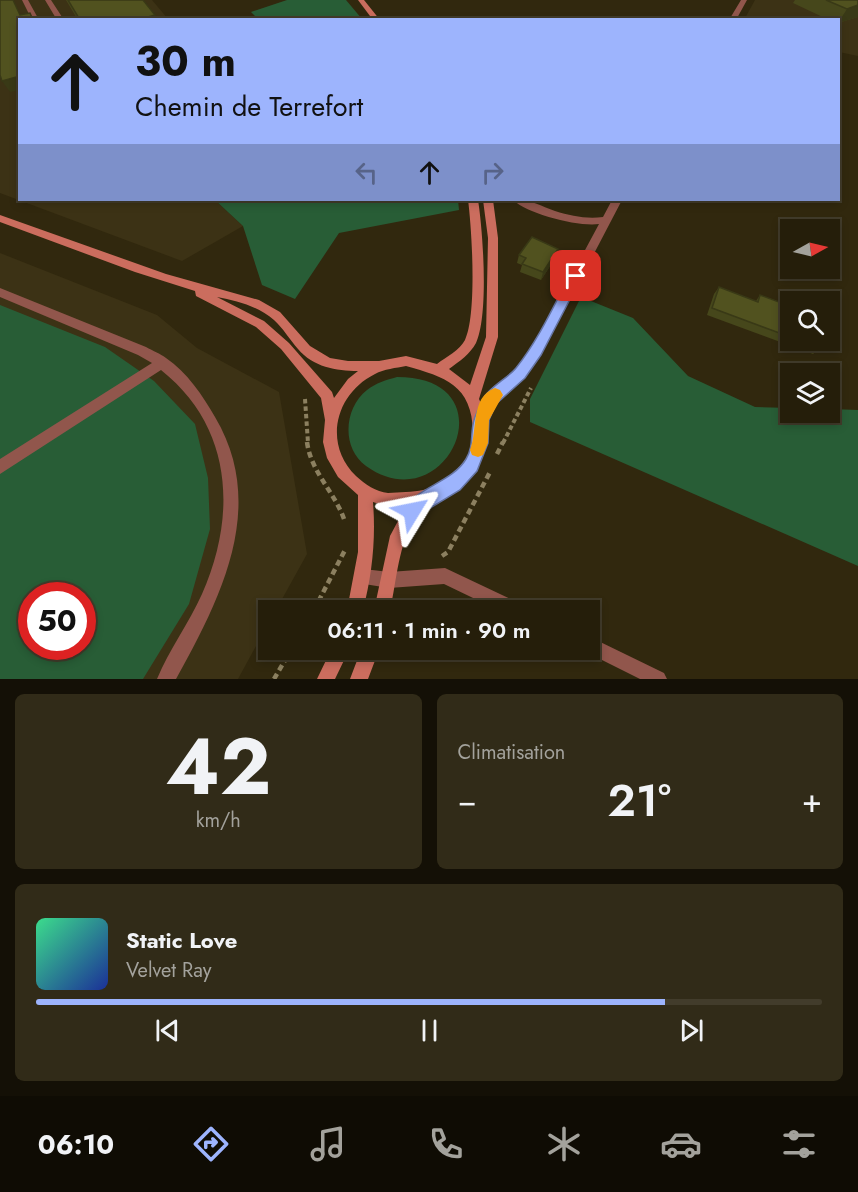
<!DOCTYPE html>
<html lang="fr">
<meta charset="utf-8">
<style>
body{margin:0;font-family:Jost,sans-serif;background:#312b18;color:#f1f3f6;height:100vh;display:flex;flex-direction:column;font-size:22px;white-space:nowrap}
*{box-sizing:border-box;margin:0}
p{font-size:20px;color:#a3a29c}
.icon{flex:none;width:33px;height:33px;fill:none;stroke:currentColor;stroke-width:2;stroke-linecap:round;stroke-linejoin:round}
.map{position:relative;height:679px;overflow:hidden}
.drawer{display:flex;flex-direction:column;gap:15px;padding:15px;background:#141006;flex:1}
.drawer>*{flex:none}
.hud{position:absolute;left:18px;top:18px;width:822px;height:183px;border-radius:0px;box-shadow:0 3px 9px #0003,0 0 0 2px #423c2b;background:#9db4fd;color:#111;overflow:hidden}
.needle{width:39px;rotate:82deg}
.fabs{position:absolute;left:780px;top:219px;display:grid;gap:12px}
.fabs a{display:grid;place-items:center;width:60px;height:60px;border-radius:0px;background:#251e0a;box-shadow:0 3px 9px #0003,0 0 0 2px #423c2b;font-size:30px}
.speed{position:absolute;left:18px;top:582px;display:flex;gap:12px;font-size:30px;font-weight:700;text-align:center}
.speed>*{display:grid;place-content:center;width:78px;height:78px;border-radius:50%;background:#251e0a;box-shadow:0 3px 9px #0003,0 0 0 2px #423c2b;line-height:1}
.speed .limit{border:9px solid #d22;background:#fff;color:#111}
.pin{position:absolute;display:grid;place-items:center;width:51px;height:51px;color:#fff;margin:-26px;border-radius:12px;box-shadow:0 3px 9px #0006}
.me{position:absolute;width:66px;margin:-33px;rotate:55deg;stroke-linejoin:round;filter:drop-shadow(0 0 4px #0008)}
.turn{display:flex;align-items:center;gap:21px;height:126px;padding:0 18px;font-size:27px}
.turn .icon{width:78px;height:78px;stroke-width:2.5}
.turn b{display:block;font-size:42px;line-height:51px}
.lanes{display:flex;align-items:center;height:57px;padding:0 18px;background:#0003;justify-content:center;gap:30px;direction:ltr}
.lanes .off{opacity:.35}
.big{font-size:45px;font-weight:600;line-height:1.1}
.drawer .tile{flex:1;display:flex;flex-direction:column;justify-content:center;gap:9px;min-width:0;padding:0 21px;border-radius:9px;background:#312b18}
.drawer .dial{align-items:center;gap:0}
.dial b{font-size:78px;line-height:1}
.song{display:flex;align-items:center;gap:18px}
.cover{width:72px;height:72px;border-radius:9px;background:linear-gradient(135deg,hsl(150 70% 55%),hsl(230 70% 35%))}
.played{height:6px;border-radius:3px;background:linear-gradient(90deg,#9db4fd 80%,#423c2b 80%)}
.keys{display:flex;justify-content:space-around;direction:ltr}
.heat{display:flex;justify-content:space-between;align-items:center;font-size:33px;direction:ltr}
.drawer .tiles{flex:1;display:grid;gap:15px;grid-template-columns:1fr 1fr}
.tile:last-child{grid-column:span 2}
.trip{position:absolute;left:258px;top:600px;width:342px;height:60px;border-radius:0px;background:#251e0a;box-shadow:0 3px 9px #0003,0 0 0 2px #423c2b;font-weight:600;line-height:60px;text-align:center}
.dock{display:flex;height:96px;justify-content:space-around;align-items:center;background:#0f0c04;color:#a3a29c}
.dock .icon{width:42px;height:42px}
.dock .on{color:#9db4fd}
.dock b{font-size:27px;color:#f1f3f6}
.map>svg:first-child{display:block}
.built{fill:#3c3215;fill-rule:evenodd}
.green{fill:#285d36;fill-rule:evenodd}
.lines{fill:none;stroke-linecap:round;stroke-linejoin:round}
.path-far1{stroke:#8c8060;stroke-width:4;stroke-dasharray:4.5 3;stroke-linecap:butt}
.path{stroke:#8c8060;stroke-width:4.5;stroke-dasharray:6 4;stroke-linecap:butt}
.lane{fill:#91564c;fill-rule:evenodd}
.street{fill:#91564c;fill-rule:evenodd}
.secondary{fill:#cb6d5e;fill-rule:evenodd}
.wall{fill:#46471b}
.shaded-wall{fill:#393916}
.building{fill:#51521f;stroke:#393916;stroke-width:1.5}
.route{fill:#9db4fd;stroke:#6675a4;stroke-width:1.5}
.slow{fill:#f59e0b}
</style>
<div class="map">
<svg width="858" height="679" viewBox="0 0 858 679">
<rect width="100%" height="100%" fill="#31280e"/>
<!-- built -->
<path class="built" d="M0,0h152l16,19 -148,1v180h195l28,26 -61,35 -182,-68z
M755,0h103v56l-19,-4 -1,-32h-94z
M0,253l157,62 40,33 82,44 28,162 -31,56h-8v14l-30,55h-238zM32,596h50v50h-50z"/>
<!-- green -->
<path class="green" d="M287,0h59l16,19h-104l-7,-7z
M215,200h243l1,10 -120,23 -44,66 -33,-14 -19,-59z
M581,297l52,21 55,58 67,31 35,1v4h40v-3l28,1v156l-328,-144v-23z
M0,305l105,42 49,34 41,43 13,54 2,51 -21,75 -46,75h-143zM32,596h50v50h-50z
M397,377c115,0 50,147 -31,89 -25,-18 -22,-58 1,-76 9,-7 19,-10 30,-13z"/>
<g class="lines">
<!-- path-far1 -->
<path class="path-far1" d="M305,399l3,44
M503,443l28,-55"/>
<!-- path -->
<path class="path" d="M307,442c4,31 29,51 38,80
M497,454l6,-12
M442,556l6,-4 42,-80
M314,610l31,-60
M274,679l17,-29"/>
<!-- lane -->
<path class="lane" d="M22,0h6l11,20h-7z
M45,0h6l13,20h-7z
M0,288l146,59c7,4 15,7 20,11 21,14 37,38 49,59 53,89 6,181 -39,262h-19c12,-29 32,-56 45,-85 35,-79 31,-167 -41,-224l-161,104v-15l152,-96 -14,-8 -138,-58z"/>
<!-- street -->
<path class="street" d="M741,0h6l-11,20h-7z
M513,200c15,-2 28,6 42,11 16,5 31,8 48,6l9,-17h10l-81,155 -17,23 -29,26 -9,20 -5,2 -5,-2 -2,-4 11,-24 31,-26 17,-23 66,-123c-21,3 -71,-10 -86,-24z
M445,568l76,36 2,6h-25l-54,-26 -55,4 -31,-5 -2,-6 2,-6 6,-2 25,3z
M590,637l74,36 3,6h-27l-56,-28 -1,-1h7z"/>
<!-- secondary -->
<path class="secondary" d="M358,0h6l16,20h-7z
M468,200h10c5,31 11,115 -2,143 -6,11 -16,18 -27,26l21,16 16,-48 2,-99 -5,-38h10l5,38v99l-19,62c16,32 6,68 -21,91 -6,5 -15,6 -21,10 -6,4 -16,12 -21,18 -18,25 -19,63 -26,92h-16l16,-74 16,-30 -18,1 -15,-5c3,37 -1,73 -10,108h-16l11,-58v-57l-20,-18 -11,-19 -4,-16 2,-22 -4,-22 -40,-49 -25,-22 -60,-31 -1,-5 -60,-19 -135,-50v-7l166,59 93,26 21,12 30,34 20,12 18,3h31l27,-5 31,8c9,-7 23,-14 28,-24 12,-25 7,-111 3,-140zM217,297c20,4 41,9 57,23 9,8 16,20 24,29 15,18 38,22 60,22l-10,8 -14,19 -2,-6 -43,-49 -25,-22zM406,366c39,11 66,19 67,66 1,11 -4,25 -12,33 -17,19 -29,26 -55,27 -6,0 -12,1 -18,1 -12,-1 -23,-9 -32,-17 -33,-32 -21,-82 19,-102 9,-5 21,-6 31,-8z
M331,650h18l-14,29h-18z
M361,650h18l-11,29h-18z"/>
</g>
<!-- wall -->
<path class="wall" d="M66,0h77l12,15 2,5h-79z
M795,0h63v17l-20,6v-3h-9l-36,-17z
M519,255l37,2 -15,23 -21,-8 2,-7 -5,-2z
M719,287l37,14 4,-6 30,11v34h32l-2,8 -7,6 -106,-39 7,-21z"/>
<!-- shaded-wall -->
<path class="shaded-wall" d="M858,5v12l-20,6 9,-14z
M155,15l2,5h-19z
M20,76v14l-10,2 -8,-11z
M558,249l-2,8 -15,23 2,-8z"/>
<!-- building -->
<path class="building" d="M0,0h13l7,15 10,-2 3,7h-13v56l-18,5 -2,-6z
M68,0h75l12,15 -17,5h-58z
M826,0h32v5l-11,4z
M532,237l26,12 -15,23 -21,-8 4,-6 -7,-3z
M719,287l39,15 2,-7 30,11v31l-78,-29z
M801,340h21l-2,8z"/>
<!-- route -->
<path class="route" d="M576,272l6,4 -41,79 -16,23 -29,26 -7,16 -1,23 -11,28 -17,19 -48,29 -6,-2 -2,-6c9,-23 48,-28 62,-52 8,-13 4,-25 8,-39 2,-7 6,-15 9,-21 7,-13 24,-20 33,-31 23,-29 38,-63 55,-95z"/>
<!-- slow -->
<path class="slow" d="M495,388l5,2 3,5 -14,25 -1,23 -5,12 -5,2 -6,-2 -2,-5c8,-19 0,-53 25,-62z"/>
</svg>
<div class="fabs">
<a><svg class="needle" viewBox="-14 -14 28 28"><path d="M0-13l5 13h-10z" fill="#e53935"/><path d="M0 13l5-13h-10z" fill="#a3a29c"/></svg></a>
<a><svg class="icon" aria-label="search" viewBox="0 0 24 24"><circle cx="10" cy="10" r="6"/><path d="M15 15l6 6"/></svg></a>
<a><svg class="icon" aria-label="layers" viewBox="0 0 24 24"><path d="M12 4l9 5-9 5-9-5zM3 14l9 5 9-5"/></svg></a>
</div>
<div class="speed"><div class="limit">50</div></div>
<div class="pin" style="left:576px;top:276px;background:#d93025"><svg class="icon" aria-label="arrive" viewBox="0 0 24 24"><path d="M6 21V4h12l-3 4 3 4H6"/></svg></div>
<svg class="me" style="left:412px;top:511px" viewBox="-20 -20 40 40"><path d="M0-17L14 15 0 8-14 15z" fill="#9db4fd" stroke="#fff" stroke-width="4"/></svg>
<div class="trip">06:11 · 1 min · 90 m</div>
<div class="hud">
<div class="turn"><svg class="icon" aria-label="ahead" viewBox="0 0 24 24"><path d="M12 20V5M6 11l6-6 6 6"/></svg><div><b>30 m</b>Chemin de Terrefort</div></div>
<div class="lanes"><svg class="icon off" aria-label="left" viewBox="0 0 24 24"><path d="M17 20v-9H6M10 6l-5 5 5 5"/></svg><svg class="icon" aria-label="ahead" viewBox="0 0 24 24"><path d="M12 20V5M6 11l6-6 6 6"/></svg><svg class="icon off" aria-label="right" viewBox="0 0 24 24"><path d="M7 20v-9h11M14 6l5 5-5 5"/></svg></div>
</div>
</div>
<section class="drawer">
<div class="tiles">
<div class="tile dial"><b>42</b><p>km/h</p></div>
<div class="tile"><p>Climatisation</p>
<div class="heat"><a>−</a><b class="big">21°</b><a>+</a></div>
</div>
<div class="tile">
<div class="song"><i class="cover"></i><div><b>Static Love</b><p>Velvet Ray</p></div></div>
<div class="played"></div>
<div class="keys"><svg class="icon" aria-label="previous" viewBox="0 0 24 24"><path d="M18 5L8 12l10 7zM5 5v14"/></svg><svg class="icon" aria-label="pause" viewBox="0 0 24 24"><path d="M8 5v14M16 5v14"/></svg><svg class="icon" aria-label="next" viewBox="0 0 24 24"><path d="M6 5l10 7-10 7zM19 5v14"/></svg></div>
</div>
</div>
</section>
<nav class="dock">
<b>06:10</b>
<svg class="icon on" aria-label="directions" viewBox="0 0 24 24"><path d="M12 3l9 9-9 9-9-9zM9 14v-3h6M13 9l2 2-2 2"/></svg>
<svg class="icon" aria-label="music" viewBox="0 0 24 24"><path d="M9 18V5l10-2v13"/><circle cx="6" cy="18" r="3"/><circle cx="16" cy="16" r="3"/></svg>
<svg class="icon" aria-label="phone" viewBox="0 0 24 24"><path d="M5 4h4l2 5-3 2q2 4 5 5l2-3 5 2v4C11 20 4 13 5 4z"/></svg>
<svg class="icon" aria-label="climate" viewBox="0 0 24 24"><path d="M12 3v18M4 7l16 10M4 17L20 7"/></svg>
<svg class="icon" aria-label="car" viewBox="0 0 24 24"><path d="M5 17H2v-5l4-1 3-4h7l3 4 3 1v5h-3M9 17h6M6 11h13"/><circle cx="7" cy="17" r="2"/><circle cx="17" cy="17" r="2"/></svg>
<svg class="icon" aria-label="filters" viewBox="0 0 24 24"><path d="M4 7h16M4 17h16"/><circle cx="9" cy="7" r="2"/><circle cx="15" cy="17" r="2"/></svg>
</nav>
